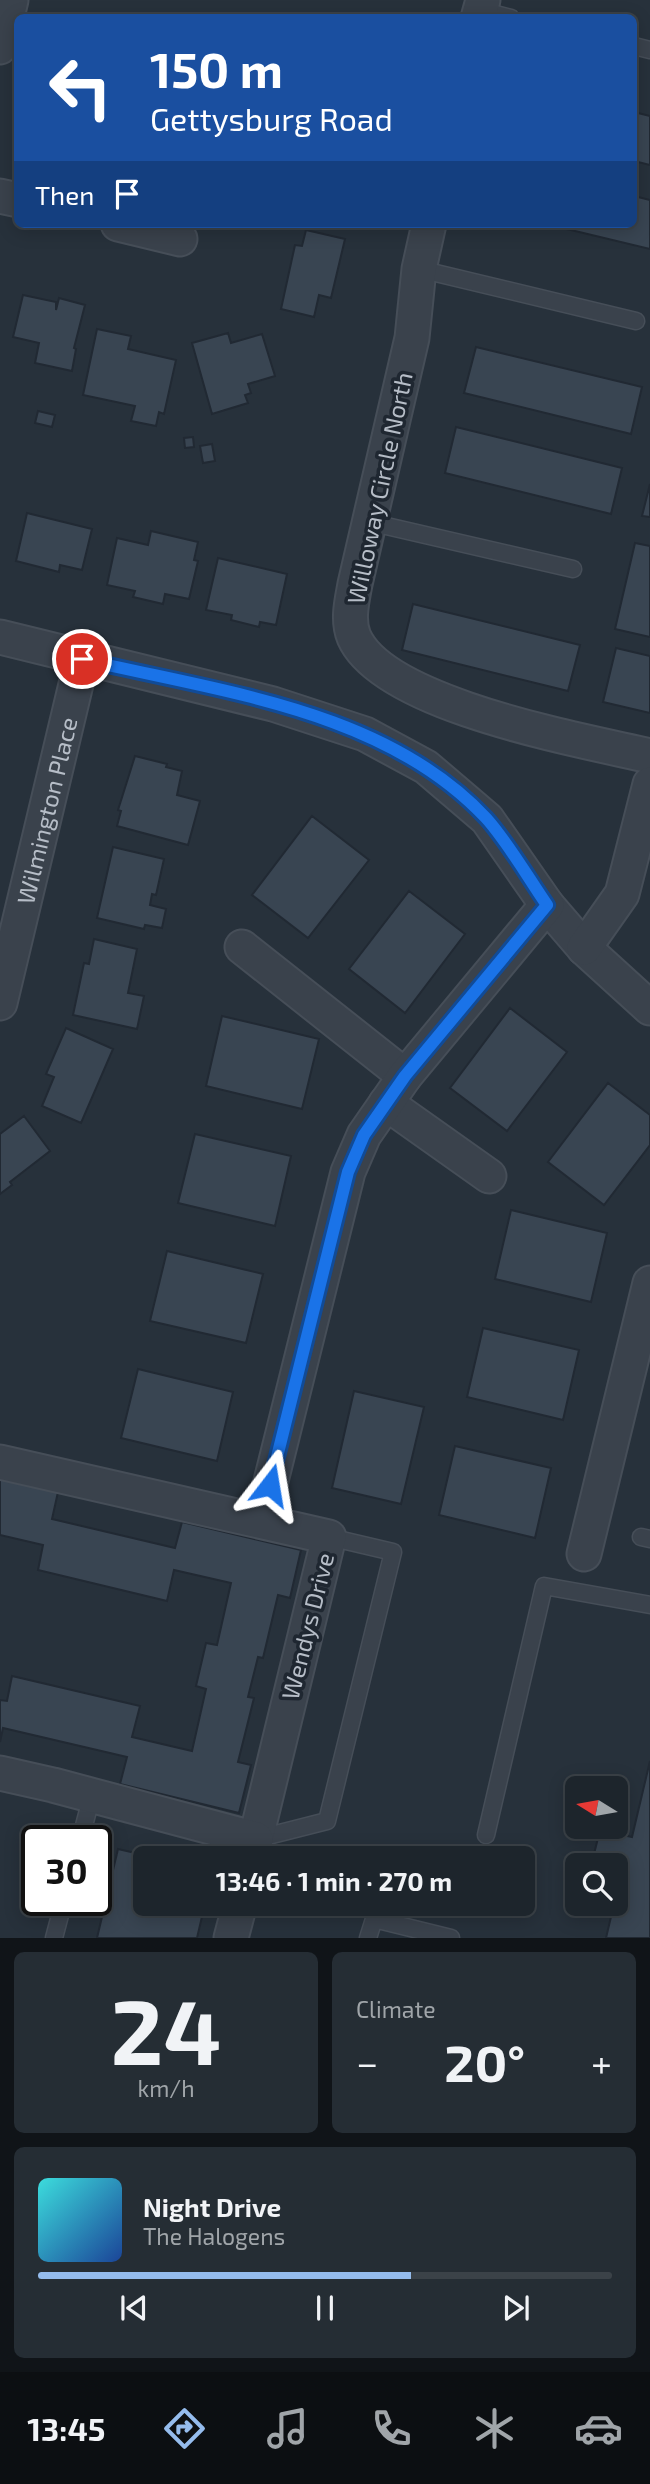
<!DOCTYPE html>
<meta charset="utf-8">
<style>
body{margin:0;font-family:"Exo 2",sans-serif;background:#252d34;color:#f1f3f6;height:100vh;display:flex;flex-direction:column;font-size:26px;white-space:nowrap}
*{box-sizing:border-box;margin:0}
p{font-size:23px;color:#a0a5a9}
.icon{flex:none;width:38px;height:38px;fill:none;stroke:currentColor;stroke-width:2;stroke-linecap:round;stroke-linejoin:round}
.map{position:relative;height:1938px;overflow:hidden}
.drawer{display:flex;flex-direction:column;gap:14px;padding:14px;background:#101418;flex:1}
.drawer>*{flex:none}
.top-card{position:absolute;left:14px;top:14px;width:623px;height:214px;border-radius:10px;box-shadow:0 4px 18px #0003,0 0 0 2px #3b4248;background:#1a4fa0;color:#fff;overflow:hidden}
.needle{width:46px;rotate:281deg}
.buttons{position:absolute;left:565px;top:1776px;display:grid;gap:14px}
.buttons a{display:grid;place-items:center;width:63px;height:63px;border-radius:10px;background:#1d252c;box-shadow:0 4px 18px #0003,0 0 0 2px #3b4248;font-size:35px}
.speed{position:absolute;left:21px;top:1825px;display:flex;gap:14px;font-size:35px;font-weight:700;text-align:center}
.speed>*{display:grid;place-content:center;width:91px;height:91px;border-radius:50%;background:#1d252c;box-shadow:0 4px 18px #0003,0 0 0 2px #3b4248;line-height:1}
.speed .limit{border:4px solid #111;border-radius:10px;background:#fff;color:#111}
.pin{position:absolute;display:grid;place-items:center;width:60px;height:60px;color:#fff;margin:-30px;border:4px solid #fff;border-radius:50%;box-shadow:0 2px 7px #0007}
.me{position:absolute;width:77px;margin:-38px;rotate:14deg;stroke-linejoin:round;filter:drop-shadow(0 0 5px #0008)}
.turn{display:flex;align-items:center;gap:24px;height:147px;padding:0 21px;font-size:32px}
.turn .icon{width:91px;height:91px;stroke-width:2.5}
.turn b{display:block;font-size:49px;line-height:60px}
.then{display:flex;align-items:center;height:66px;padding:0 21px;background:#0003;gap:14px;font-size:26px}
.big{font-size:52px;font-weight:700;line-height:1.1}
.drawer .widget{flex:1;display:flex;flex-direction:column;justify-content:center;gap:10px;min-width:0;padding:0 24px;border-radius:10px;background:#252d34}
.drawer .dial{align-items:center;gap:0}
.dial b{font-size:91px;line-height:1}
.song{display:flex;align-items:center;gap:21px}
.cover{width:84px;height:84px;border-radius:10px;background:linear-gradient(135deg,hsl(180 70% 55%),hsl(220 70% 35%))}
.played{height:7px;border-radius:4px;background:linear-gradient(90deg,#95bced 65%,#3b4248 65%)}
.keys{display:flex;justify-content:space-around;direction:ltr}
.heat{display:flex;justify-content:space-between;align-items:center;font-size:38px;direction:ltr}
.drawer .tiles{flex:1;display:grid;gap:14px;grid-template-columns:1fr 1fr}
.widget:last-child{grid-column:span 2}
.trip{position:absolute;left:133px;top:1846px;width:402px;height:70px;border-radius:10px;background:#1d252c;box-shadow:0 4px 18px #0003,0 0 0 2px #3b4248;font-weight:700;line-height:70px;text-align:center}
.menu{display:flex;height:112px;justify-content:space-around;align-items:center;background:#0c0f12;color:#a0a5a9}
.menu .icon{width:49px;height:49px}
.menu .active{color:#95bced}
.menu b{font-size:32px;color:#f1f3f6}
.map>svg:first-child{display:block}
.building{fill:#394552;stroke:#212933;stroke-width:2}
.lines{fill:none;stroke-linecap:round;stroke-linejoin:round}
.service-casing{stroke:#464e58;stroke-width:19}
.minor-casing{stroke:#464e58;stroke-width:37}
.service{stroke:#3a424c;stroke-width:16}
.minor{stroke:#3a424c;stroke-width:33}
.route-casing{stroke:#114b97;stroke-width:18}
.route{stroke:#1a73e8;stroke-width:12}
.labels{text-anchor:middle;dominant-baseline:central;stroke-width:7;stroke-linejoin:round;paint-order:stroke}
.street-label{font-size:24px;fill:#b6bdc7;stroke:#1f2731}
</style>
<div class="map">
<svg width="650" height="1938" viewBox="0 0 650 1938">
<rect width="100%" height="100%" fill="#27313b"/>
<!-- building -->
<path class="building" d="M634,112l16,4v49l-16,-4z
M634,196l16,4v49l-104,-25h88z
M306,230l39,9 -14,59 -12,-3 -5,22 -33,-8 14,-64 7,1z
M23,295l33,7v8l3,-12 26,7 -11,43 2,1 -4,22 -37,-8 4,-20 -26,-6z
M97,329l34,7 -3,13 48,11 -12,54 -5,-2 -3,14 -25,-5 4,-15 -52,-11z
M228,333l3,10 31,-9 13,42 -27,8 3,9 -6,2 3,8 -36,11 -20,-71z
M476,347l166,40 -11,47 -167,-41z
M38,411l17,4 -3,12 -17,-4z
M456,427l166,41 -11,46 -166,-41z
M193,437l1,10 -9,1 -1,-10z
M212,444l3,17 -12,2 -3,-17z
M650,484v33l-8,-1z
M27,513l65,16 -10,41 -22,-5 -1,7 -43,-11z
M151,531l47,11 -4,18 4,1 -9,38 -24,-5 -2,10 -30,-7 2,-6 -28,-6 10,-47 31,7z
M635,543l15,3v91l-35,-8z
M218,558l69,16 -11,51 -16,-3 -1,5 -28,-7 1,-5 -26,-5z
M413,604l167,41 -12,46 -166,-41z
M616,648l34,8v57l-47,-11z
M135,756l32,8 -1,3 16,4 -5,24 23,6 -12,44 -71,-19 4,-15 -3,-1z
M312,816l57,44 -61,78 -56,-43z
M113,847l51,12 -8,36 -4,-1 -2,11 16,4 -4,19 -17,-3 -1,4 -47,-11z
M409,891l56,43 -60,79 -56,-44z
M94,939l43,10 -9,44 16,3 -7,33 -64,-14 11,-52 5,1z
M510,1008l57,44 -60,79 -57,-43z
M222,1016l97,23 -17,70 -96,-23z
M66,1028l47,21 -32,74 -39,-17 12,-29 -8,-3z
M608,1083l42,32v30l-46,60 -56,-43z
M24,1116l26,35 -40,31 2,3 -12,9v-60z
M195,1134l96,22 -16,70 -97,-23z
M511,1210l96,23 -16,69 -96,-23z
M167,1251l96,23 -17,69 -96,-22z
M483,1328l96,22 -16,70 -96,-23z
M138,1369l95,23 -16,69 -96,-23z
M354,1391l70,16 -23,97 -69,-16z
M455,1446l96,22 -16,70 -96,-23z
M0,1478l58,14 -6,27 123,29 7,-26 119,28 -11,48 -12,-3 -15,63 -5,-1 -10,40 6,1 -16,64 13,3 -12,48 -119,-29 7,-27 -124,-29 -3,14v-42l7,1 5,-25 128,30 -8,31 60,14 14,-62 -10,-3 10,-43 11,2 14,-62 -57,-13 -7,31 -129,-31 5,-25 -43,-10z
M650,1761v177h-44l8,-34h2l4,-24 -4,-1v-13h-25l9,-36 32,7z
M118,1849l39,9h-12v46h60l-8,34h-100z"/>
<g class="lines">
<!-- service casing -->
<g class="service-casing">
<path id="service" d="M480,10l31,8
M634,46l16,4
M419,269l217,52
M369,522l204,47
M641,1537l9,2
M486,1835l58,-249 106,19
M256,1839l71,-18 66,-269 -64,-15
M80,1841l12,-46
M54,1938l10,-38
M368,1938l6,-19 77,19"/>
</g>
<!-- minor casing -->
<g class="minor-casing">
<g id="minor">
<path d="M478,18l5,-18"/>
<path d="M0,47l11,-47"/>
<path d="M0,196l18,4"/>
<path d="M118,224l62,15"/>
<path d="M429,224l-10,45 -7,69 -57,246c-3,17 -8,36 -1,53 30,68 227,103 296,119"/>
<path d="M0,637l273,67 92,30 61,33 61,52 60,86 37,43 66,60"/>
<path d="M242,947l163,129"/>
<path d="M584,948l38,-54 28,-110"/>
<path id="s1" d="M0,1003l82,-344"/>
<path d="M386,1103l103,73"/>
<path d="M0,1462l329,75 -78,321"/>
<path d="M270,1485l78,-313 16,-37 41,-59 142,-171"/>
<path d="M584,1554l66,-271"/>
<path d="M0,1773l53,12 203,54"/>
<path d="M231,1938l9,-34"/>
</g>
</g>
<!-- service -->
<use href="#service" class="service"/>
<!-- minor -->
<use href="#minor" class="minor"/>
</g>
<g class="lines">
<!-- route casing -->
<g class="route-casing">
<path id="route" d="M82,659c137,33 302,50 404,159 21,23 43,61 61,87l-142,171 -41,59 -16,37 -78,313"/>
</g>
<!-- route -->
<use href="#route" class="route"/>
</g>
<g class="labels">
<!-- street labels -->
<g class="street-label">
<text transform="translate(379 488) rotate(-78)">Willoway Circle North</text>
<text stroke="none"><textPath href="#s1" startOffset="198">Wilmington Place</textPath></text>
<text transform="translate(307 1626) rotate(-76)">Wendys Drive</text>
</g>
</g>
</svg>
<div class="buttons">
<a><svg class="needle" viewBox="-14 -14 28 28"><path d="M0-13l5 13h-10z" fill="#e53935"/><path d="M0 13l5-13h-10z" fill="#a0a5a9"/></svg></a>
<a><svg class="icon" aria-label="search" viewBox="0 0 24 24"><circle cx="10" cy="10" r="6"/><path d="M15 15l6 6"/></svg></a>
</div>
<div class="speed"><div class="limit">30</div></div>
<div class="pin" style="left:82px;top:659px;background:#d93025"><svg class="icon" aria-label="arrive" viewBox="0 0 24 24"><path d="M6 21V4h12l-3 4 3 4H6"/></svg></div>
<svg class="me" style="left:270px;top:1485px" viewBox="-20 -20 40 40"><path d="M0-17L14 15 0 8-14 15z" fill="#1a73e8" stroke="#fff" stroke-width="4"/></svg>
<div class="trip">13:46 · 1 min · 270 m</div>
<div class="top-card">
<div class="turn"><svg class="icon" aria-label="left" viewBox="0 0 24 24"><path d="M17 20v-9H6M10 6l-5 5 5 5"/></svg><div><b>150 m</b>Gettysburg Road</div></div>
<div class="then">Then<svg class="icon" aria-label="arrive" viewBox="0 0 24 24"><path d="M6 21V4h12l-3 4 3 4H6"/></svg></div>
</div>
</div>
<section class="drawer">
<div class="tiles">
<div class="widget dial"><b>24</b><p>km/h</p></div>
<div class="widget"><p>Climate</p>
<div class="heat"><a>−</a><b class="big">20°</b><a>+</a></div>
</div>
<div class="widget">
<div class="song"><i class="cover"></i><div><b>Night Drive</b><p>The Halogens</p></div></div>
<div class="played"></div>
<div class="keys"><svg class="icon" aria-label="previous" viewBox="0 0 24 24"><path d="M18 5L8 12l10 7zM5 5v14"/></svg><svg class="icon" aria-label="pause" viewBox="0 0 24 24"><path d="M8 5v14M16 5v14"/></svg><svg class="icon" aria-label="next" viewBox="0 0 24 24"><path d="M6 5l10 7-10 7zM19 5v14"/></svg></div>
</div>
</div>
</section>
<nav class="menu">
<b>13:45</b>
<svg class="icon active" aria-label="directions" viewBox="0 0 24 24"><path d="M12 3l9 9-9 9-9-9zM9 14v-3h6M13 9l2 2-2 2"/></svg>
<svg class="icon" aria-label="music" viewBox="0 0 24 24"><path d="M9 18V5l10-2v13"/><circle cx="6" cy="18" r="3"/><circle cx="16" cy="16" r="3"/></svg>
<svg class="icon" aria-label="phone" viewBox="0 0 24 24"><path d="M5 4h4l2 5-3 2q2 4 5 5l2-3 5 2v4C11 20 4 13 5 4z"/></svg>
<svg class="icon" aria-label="climate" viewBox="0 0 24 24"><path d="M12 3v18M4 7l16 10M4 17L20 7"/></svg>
<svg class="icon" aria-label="car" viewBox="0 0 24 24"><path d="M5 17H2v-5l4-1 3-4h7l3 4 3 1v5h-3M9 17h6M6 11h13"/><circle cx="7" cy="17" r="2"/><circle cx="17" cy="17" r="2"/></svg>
</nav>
